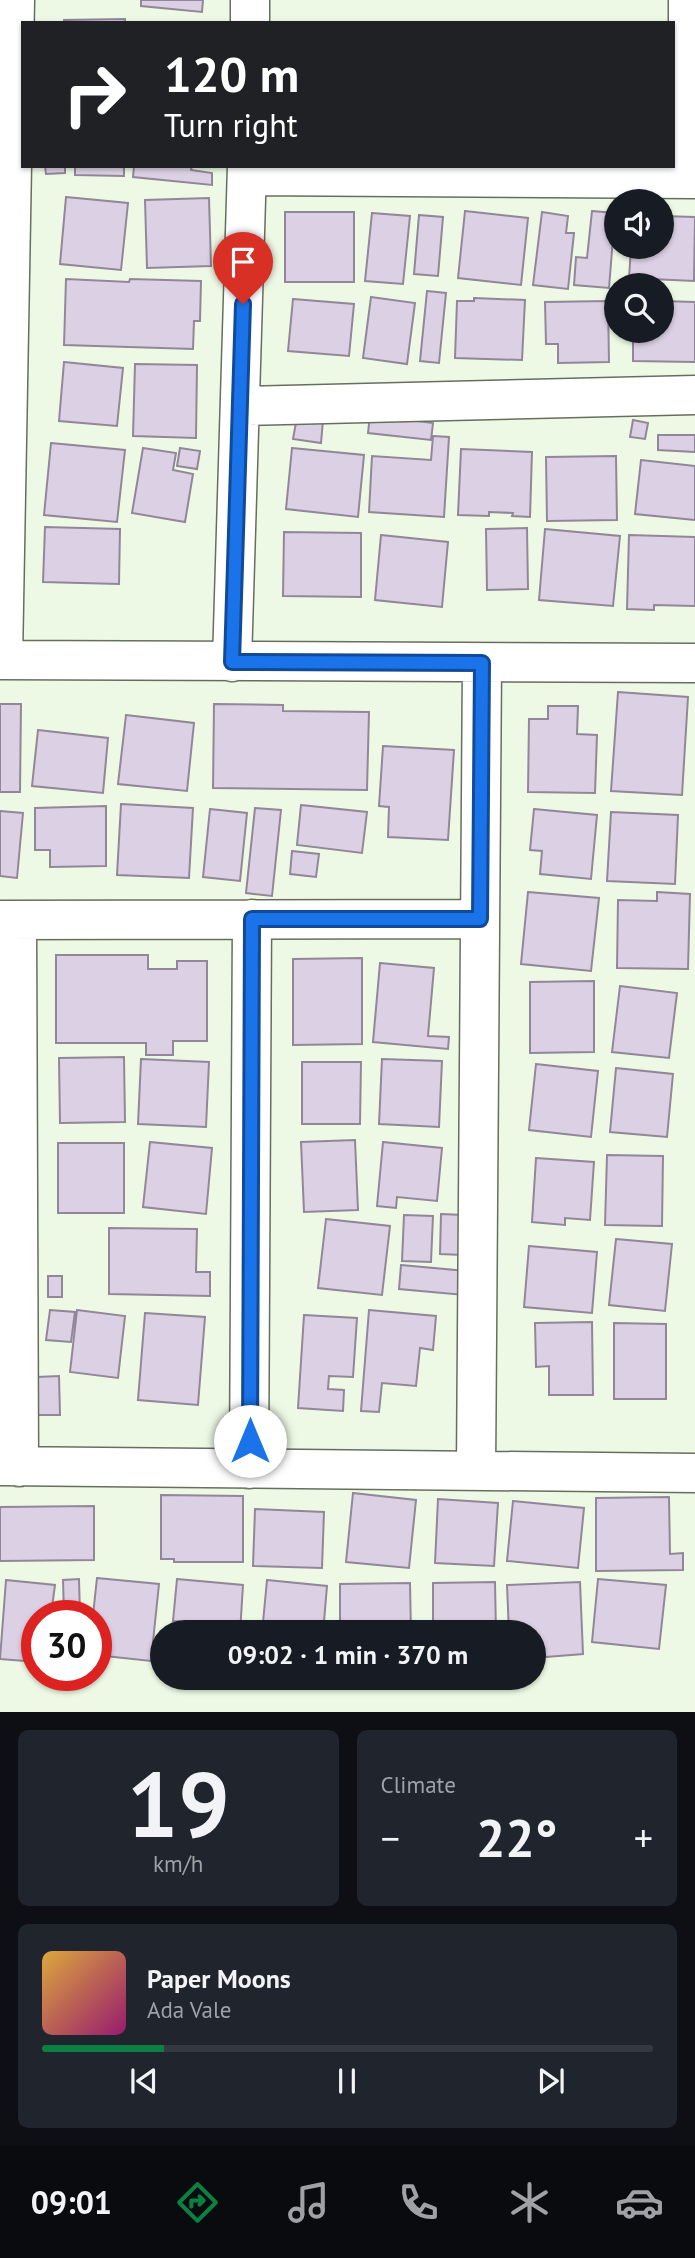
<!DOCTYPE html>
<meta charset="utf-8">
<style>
body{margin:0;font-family:"PT Sans",sans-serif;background:#20242c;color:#f1f3f6;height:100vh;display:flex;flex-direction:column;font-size:26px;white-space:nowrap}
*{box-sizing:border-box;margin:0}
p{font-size:23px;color:#9ea1a6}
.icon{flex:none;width:38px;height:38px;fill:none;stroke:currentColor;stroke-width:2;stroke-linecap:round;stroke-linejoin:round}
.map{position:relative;height:1712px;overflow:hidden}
.sheet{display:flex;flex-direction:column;gap:18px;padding:18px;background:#0d0f14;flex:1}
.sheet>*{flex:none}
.guide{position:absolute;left:21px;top:21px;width:654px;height:147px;border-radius:0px;box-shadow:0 2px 5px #0004;background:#202124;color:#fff;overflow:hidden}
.fabs{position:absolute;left:604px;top:189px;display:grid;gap:14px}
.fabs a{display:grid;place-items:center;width:70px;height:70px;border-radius:50%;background:#171b24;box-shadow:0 2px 5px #0004;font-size:35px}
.speed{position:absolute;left:21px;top:1600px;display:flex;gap:14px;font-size:35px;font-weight:700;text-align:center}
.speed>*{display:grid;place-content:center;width:91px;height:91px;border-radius:50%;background:#171b24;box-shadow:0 2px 5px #0004;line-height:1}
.speed .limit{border:10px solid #d22;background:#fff;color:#111}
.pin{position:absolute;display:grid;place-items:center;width:60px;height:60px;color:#fff;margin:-72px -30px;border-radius:50% 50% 50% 0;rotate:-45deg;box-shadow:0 0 7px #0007}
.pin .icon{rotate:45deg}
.me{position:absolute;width:77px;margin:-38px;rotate:0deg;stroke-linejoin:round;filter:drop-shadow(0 0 5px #0008)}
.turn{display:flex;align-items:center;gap:24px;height:147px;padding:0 28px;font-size:32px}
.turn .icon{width:91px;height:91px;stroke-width:2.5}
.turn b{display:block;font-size:49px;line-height:60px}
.big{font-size:52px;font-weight:600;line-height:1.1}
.sheet .card{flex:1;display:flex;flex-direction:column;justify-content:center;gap:10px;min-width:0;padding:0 24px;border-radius:10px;background:#20242c}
.sheet .dial{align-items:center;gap:0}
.dial b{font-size:91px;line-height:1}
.song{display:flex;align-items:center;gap:21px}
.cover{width:84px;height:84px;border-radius:10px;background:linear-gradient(135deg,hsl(40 70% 55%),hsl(320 70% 35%))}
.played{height:7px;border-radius:4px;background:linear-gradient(90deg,#0b8043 20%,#363941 20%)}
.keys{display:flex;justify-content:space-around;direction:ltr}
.heat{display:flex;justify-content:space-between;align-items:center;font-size:38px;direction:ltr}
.sheet .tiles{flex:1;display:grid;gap:18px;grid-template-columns:1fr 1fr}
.card:last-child{grid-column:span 2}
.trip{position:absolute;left:150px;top:1620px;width:396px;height:70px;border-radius:35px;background:#171b24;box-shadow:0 2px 5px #0004;font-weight:600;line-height:70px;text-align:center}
.menu{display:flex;height:112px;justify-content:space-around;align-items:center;background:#090b0e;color:#9ea1a6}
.menu .icon{width:49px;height:49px}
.menu .selected{color:#0b8043}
.menu b{font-size:32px;color:#f1f3f6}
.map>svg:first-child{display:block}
.building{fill:#dcd1e4;stroke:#918798;stroke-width:2}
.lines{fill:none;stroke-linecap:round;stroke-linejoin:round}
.minor-casing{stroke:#666f5e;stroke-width:41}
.minor{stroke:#fff;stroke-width:38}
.route-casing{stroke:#114b97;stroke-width:18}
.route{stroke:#1a73e8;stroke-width:12}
</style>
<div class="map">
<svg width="695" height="1712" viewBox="0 0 695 1712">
<rect width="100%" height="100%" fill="#eef9e5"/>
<!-- building -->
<path class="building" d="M141,0h62l-1,12 -61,-6z
M125,19v4h-61v-3z
M45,166h20v7l-19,1z
M75,166h49v10l-49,-1z
M134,166h58l-1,4 21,3v12l-79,-8z
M66,197l62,6 -7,67 -61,-6z
M209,198l2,68 -64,2 -2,-68z
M465,211l63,7 -7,67 -63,-7z
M592,211l23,2 -6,75 -35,-3 2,-28 11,1z
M285,212h69v70h-69z
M542,212l26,4 -2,17h8l-6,56 -35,-4z
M372,213l38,3 -7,68 -38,-3z
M419,215l24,2 -5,59 -24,-2z
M662,216l33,1 -1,64 -65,-3 2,-31h31z
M66,279l63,3 1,-3 71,2 -1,40h-6l-1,28 -129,-4z
M427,291l19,2 -7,70 -19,-2z
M371,297l44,6 -8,61 -44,-6z
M474,298l51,2 -3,60 -67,-2 2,-57h17z
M293,299l61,5 -5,52 -61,-5z
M608,301l1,61 -51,1v-19h-12l-1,-42z
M662,301l33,1v60l-62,-1v-30h29z
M64,362l59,6 -6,58 -58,-5z
M135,364l62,1 -1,73 -63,-2z
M370,415l63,8 -2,17 -63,-7z
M297,417l26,3 -2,23 -28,-4z
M633,420l15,3 -3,16 -15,-2z
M658,435h37v17l-37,-2z
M433,436l16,1 -5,80 -75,-5 3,-56 59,4z
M51,443l74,7 -8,72 -73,-7z
M143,448l33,5 -3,17 20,4 -8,48 -53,-9z
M180,448l20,3 -3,18 -20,-3z
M292,448l72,7 -6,62 -72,-8z
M461,449l71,3 -2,65 -18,-1 1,-3 -24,-1v4l-31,-1z
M616,456l1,64 -70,1 -1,-64z
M641,460l54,6v54l-60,-6z
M45,527l75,2 -1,55 -76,-2z
M527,528l1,61 -41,1 -1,-61z
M545,529l75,7 -7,70 -74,-6z
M284,532l77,1v64l-78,-1z
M381,535l67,7 -6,65 -67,-7z
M629,535l66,2v69l-41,-1v5l-27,-1z
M618,692l70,5 -6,98 -71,-4z
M0,704h21l-1,88h-20z
M214,704l69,1v6l86,1 -2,78 -154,-2z
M548,706h30l-1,28 20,1 -2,58 -67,-1 1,-73h19z
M126,715l68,8 -7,68 -69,-7z
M38,730l70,8 -5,55 -71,-7z
M383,746l71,4 -6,90 -60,-3 1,-30 -10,-1z
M121,804l72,4 -4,70 -72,-3z
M301,805l66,7 -5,41 -65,-8z
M106,806v60l-56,1v-17h-15v-42z
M255,808l26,2 -9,86 -26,-3z
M210,809l37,4 -7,68 -37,-4z
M534,809l63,6 -6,64 -51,-5 2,-23 -12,-1z
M0,811l23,2 -6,65 -17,-2z
M611,812l67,3 -3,69 -68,-3z
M292,851l27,3 -3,23 -26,-3z
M528,892l71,6 -8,73 -70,-7z
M657,892l33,2 -2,75 -71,-1 1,-68 39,1z
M56,955h92v14h29v-8h30v80h-34v14h-27v-12h-90z
M362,958v86l-69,1v-86z
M380,963l54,5 -6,68 21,1 -1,12 -75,-7z
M594,981v71l-64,1v-71z
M620,986l57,7 -8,65 -57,-6z
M124,1057l1,65 -65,1 -1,-65z
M141,1059l68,3 -3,65 -68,-3z
M382,1059l60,2 -3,66 -60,-3z
M302,1062h59l-1,62h-58z
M536,1064l62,7 -7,66 -62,-7z
M616,1068l57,6 -6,63 -57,-5z
M355,1140l3,70 -54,2 -3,-70z
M150,1142l62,6 -6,66 -63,-7z
M383,1142l59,6 -5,53 -40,-4 -1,11 -19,-2z
M58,1143h66v70h-66z
M607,1155l56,1 -1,70 -57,-1z
M536,1158l58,4 -4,58 -25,-2v7l-33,-3z
M441,1214l23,1 -2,40 -22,-1z
M404,1215l29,1 -2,46 -29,-1z
M326,1219l64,7 -8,69 -64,-7z
M109,1228l88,1 -1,43h14v24l-101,-2z
M616,1239l56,5 -7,67 -56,-6z
M529,1246l68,6 -5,61 -68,-6z
M401,1265l65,6 -2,24 -65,-6z
M48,1276h14v21h-14z
M50,1310l25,2 -4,30 -25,-2z
M77,1310l48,6 -7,62 -48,-6z
M369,1310l67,6 -3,34 -13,-2 -4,38 -34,-3 -3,29 -18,-1z
M145,1313l60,4 -7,88 -60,-5z
M304,1315l53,3 -4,59 -24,-1 -1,13 16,1 -1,21 -45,-3z
M592,1322l1,73h-44v-29l-13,1 -1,-44z
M614,1323l52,1v75h-52z
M59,1376l1,39h-22l-1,-38z
M353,1493l63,7 -7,68 -63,-6z
M161,1495l82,1v66h-69v-3h-13z
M669,1497l1,57 13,-1v17l-87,1v-73z
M438,1499l60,4 -4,63 -59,-3z
M513,1501l71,7 -6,60 -71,-7z
M94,1506v54l-94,1v-54z
M255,1509l69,3 -2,56 -69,-2z
M97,1578l62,6 -8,77 -55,-6v-40h-3z
M79,1579l1,36h-16l-1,-35z
M177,1579l66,6 -3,48h-55v-11l-12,-1z
M598,1579l68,6 -7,64 -67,-7z
M6,1580l49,5 -4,30h-14v47l-37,-3z
M267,1580l60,6 -4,47h-61z
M495,1582l1,51h-63v-50z
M580,1582l3,72 -49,4v-25h-25l-2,-48z
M410,1583l1,50h-71v-49z"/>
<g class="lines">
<!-- minor casing -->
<g class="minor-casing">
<path id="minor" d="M250,23v-23
M247,176l448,3
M688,179v-179
M240,406l455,-11
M0,660l695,3
M3,660l12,-660
M232,662l15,-496
M0,920l480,-1
M17,920l2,547
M0,1466l695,7
M249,1469l3,-550
M476,1471l6,-808"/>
</g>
<!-- minor -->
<use href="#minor" class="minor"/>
</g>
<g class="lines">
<!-- route casing -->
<g class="route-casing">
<path id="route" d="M243,304l-11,358 250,1 -2,256h-228l-2,522"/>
</g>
<!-- route -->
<use href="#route" class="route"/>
</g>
</svg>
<div class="fabs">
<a><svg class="icon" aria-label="sound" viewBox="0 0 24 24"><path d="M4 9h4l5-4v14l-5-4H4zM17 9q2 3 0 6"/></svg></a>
<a><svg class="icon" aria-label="search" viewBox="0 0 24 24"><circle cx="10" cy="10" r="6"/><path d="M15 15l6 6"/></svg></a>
</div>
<div class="speed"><div class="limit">30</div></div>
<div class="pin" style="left:243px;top:304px;background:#d93025"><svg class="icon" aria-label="arrive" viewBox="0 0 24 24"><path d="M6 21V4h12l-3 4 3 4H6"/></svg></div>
<svg class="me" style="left:250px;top:1441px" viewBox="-20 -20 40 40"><circle r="19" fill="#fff"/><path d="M0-13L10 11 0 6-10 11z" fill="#1a73e8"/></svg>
<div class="trip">09:02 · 1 min · 370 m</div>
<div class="guide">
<div class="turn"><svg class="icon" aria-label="right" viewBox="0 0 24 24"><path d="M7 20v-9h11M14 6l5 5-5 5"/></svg><div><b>120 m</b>Turn right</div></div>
</div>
</div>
<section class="sheet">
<div class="tiles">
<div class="card dial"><b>19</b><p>km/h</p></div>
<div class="card"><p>Climate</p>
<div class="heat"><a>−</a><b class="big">22°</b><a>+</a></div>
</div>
<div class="card">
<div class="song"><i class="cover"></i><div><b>Paper Moons</b><p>Ada Vale</p></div></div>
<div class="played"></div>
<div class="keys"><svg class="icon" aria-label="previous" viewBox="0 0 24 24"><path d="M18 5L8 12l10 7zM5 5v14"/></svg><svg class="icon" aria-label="pause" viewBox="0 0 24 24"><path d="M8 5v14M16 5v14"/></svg><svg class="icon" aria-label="next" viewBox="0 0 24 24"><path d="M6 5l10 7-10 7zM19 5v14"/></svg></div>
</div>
</div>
</section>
<nav class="menu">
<b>09:01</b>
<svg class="icon selected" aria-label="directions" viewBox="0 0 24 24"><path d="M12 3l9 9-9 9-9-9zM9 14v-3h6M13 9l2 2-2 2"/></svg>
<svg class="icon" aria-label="music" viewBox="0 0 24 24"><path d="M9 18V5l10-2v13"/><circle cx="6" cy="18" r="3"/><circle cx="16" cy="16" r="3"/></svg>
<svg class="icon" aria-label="phone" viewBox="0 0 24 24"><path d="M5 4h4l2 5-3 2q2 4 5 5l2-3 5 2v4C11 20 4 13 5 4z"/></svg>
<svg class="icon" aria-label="climate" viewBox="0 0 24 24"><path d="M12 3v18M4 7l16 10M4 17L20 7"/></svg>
<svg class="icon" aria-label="car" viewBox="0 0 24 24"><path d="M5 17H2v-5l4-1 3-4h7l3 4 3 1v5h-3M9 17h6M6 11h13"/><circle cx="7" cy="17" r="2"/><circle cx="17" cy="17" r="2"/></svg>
</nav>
